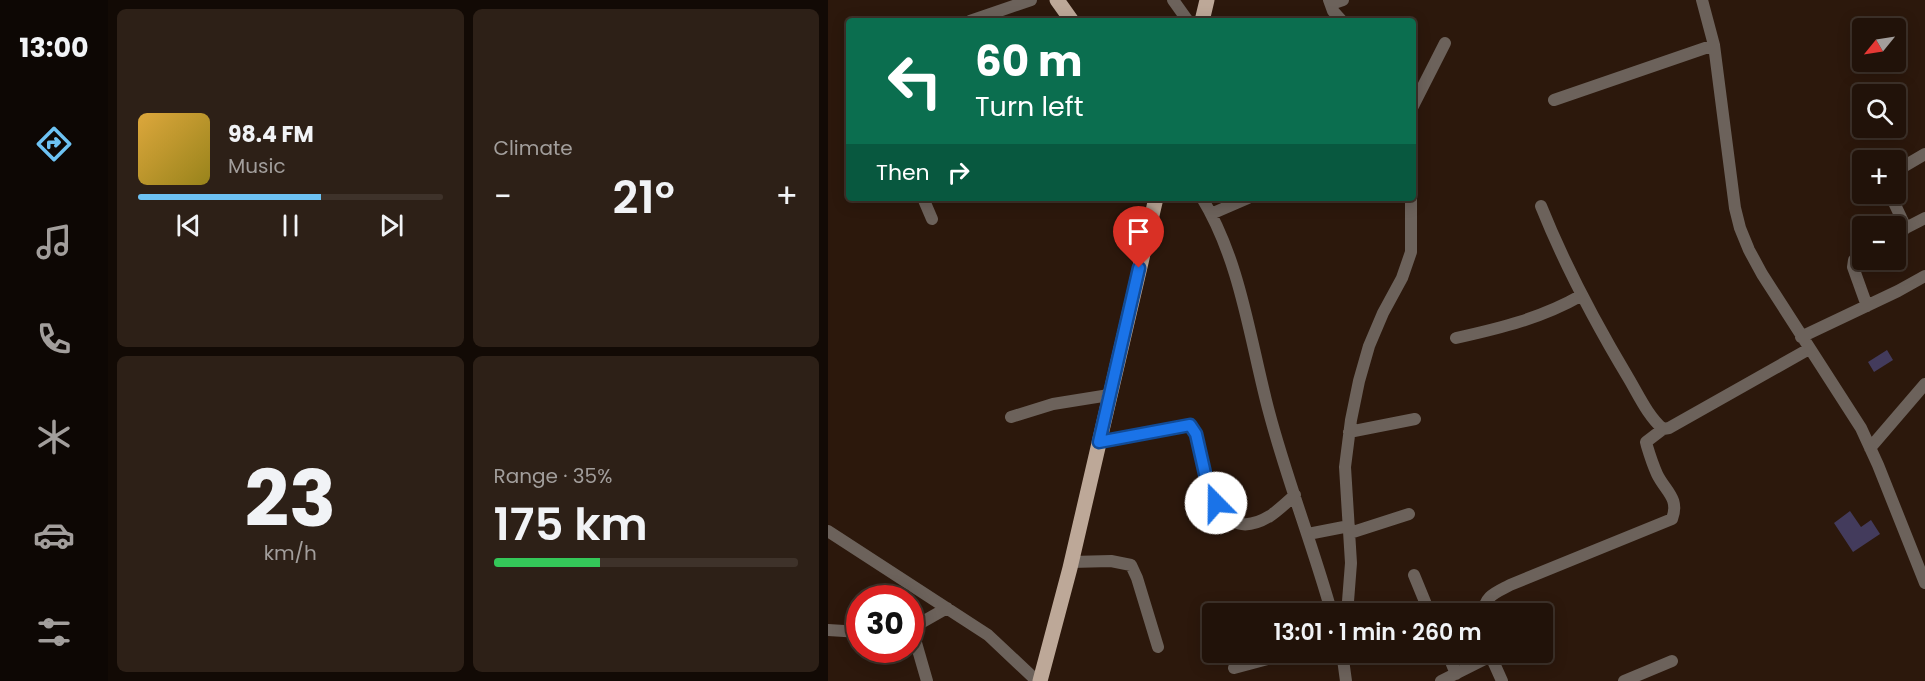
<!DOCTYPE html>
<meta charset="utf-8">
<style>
body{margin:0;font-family:Poppins,sans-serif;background:#2d2017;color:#f1f3f6;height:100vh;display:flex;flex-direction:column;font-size:22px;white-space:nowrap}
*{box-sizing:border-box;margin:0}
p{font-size:20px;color:#a29e9c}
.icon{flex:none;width:33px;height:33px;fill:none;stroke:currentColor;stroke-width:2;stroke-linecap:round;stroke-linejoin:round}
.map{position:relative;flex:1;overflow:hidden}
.details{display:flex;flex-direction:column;gap:9px;padding:9px;background:#120a05;width:720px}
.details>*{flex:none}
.top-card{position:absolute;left:18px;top:18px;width:570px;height:183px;border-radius:6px;box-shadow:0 3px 15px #0003,0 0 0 2px #3e322a;background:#0b6e4f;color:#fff;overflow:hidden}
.needle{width:39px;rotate:240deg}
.tools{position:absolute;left:1024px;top:18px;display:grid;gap:12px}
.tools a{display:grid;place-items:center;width:54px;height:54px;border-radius:6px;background:#211209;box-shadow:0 3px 15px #0003,0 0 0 2px #3e322a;font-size:30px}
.speed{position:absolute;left:18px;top:585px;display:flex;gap:12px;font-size:30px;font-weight:700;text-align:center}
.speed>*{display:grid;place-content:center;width:78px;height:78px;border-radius:50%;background:#211209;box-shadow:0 3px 15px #0003,0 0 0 2px #3e322a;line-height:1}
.speed .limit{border:9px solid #d22;background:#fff;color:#111}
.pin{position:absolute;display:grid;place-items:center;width:51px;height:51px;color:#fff;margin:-62px -26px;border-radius:50% 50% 50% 0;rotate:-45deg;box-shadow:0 0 6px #0007}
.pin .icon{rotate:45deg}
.me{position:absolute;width:66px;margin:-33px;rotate:338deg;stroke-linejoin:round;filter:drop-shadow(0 0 4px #0008)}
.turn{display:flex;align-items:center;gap:21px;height:126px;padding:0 30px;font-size:27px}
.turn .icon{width:78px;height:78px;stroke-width:2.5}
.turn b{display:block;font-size:42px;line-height:51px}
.then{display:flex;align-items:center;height:57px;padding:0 30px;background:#0003;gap:12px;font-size:22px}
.big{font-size:45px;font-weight:600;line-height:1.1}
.details .card{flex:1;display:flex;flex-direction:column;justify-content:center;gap:9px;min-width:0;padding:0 21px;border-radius:9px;background:#2d2017}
.details .dial{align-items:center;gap:0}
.dial b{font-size:78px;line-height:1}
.song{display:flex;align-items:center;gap:18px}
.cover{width:72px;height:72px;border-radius:9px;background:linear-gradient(135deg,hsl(40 70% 55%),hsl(50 70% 35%))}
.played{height:6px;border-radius:3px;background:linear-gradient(90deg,#6dc2f3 60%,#3e322a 60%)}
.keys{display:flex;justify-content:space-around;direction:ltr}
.heat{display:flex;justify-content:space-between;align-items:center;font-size:33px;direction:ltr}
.charge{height:9px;border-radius:4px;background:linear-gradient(90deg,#34c759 35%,#3e322a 0)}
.details .tiles{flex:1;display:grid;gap:9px;grid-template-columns:repeat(2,1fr)}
.trip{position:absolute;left:374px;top:603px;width:351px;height:60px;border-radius:6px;background:#211209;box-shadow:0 3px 15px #0003,0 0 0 2px #3e322a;font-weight:600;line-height:60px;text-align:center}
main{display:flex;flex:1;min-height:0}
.tabs{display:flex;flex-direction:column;width:108px;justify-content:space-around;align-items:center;background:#0d0704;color:#a29e9c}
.tabs .icon{width:42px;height:42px}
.tabs .selected{color:#6dc2f3}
.tabs b{font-size:27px;color:#f1f3f6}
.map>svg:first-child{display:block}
.building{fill:#433b5c}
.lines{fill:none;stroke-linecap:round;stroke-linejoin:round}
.minor{stroke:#6c625b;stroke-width:12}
.major{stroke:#bda898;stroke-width:15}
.route-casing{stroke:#114b97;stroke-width:15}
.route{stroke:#1a73e8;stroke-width:10}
</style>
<main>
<nav class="tabs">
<b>13:00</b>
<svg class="icon selected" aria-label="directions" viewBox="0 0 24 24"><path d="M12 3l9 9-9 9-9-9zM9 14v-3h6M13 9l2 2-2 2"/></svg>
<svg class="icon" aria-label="music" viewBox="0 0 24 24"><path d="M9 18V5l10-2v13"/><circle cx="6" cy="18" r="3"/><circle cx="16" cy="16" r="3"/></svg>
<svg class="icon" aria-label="phone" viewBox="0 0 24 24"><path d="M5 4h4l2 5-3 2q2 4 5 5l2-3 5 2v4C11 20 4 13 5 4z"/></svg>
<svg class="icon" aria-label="climate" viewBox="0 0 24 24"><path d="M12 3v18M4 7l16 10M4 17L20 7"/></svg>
<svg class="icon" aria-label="car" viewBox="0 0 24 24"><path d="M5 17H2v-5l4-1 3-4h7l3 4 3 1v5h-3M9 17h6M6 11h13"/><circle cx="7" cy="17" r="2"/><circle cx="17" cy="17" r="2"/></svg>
<svg class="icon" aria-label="filters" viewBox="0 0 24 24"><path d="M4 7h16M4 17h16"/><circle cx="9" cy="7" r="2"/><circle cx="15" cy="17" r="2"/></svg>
</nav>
<section class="details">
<div class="tiles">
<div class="card">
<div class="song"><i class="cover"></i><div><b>98.4 FM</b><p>Music</p></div></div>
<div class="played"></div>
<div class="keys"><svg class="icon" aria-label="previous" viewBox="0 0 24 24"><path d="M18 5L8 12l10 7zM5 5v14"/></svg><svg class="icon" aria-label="pause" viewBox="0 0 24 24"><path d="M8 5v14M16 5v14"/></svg><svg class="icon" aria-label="next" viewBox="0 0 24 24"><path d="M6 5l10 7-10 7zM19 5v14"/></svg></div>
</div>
<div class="card"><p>Climate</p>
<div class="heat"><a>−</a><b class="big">21°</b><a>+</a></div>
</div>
<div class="card dial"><b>23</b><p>km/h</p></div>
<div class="card"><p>Range · 35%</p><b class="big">175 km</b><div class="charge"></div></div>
</div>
</section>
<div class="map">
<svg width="1097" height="681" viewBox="0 0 1097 681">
<rect width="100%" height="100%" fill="#2c180c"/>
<!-- building -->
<path class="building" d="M1059,350l6,10 -19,12 -6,-10z
M1022,511l11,16 10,-7 9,14 -27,18 -19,-29z"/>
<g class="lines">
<!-- minor -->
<path class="minor" d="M345,0l15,21
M501,0l4,11 9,10
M874,0l12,45 21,163 5,20 9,22 13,24 99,154 17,37 47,118
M503,4l12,-4
M142,21l61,-21
M726,100l160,-55
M585,106l32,-63
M1068,171l29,-17
M1062,194l16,34
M95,198l9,21
M374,198c39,64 48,143 67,214 18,68 44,134 63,202
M713,206c24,60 55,118 88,173 10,17 19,37 34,50l6,-1 140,-79
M383,214l37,-16
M1068,233l29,-15
M1035,252l-9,8 -1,7 14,39
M973,337l97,-46 27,-15
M628,338c45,-10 86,-20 126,-43
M183,417l42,-13 56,-9
M521,432l66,-13
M271,442l90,-17c9,8 10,23 12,34 8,35 23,85 69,57 9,-6 17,-14 25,-21
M1042,448l55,-64
M0,531l160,104 49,46
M522,533l59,-19
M480,534l41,-8
M243,562l40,-1 20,4 6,13 21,69
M586,575l16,39
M519,614l4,-51 -6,-96 6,-47 8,-39 10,-35 14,-33 19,-35 9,-26v-54
M656,614c-1,-18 13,-22 26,-29l162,-66c8,-21 -7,-28 -15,-45 -4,-9 -7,-18 -10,-28l-1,-4 17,-13
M82,629l37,-21
M84,629l15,52
M0,630l32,2
M514,652l4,29
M619,652l9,22
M661,652l13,29
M406,668l59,-16
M613,681l48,-24
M796,681l48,-20"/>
<!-- major -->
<path class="major" d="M229,0l15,21
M374,21l5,-21
M212,681l30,-113 86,-370"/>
</g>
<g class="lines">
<!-- route casing -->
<g class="route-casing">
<path id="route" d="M311,268l-40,174 91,-17 6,9 10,44 10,25"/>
</g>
<!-- route -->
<use href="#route" class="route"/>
</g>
</svg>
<div class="tools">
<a><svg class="needle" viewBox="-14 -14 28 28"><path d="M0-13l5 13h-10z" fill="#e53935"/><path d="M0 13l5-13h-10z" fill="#a29e9c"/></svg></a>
<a><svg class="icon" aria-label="search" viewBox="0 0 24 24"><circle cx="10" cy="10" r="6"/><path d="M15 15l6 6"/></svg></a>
<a>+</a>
<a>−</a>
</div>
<div class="speed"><div class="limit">30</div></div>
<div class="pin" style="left:311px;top:268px;background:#d93025"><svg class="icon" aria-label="arrive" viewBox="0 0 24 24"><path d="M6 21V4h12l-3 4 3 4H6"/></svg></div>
<svg class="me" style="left:388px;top:503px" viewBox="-20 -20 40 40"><circle r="19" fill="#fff"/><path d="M0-13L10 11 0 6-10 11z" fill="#1a73e8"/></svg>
<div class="trip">13:01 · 1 min · 260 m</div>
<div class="top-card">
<div class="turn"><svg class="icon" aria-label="left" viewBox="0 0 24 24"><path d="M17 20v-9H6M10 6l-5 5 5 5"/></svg><div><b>60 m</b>Turn left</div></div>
<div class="then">Then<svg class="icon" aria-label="right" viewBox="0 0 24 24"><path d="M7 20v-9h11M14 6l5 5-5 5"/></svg></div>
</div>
</div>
</main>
